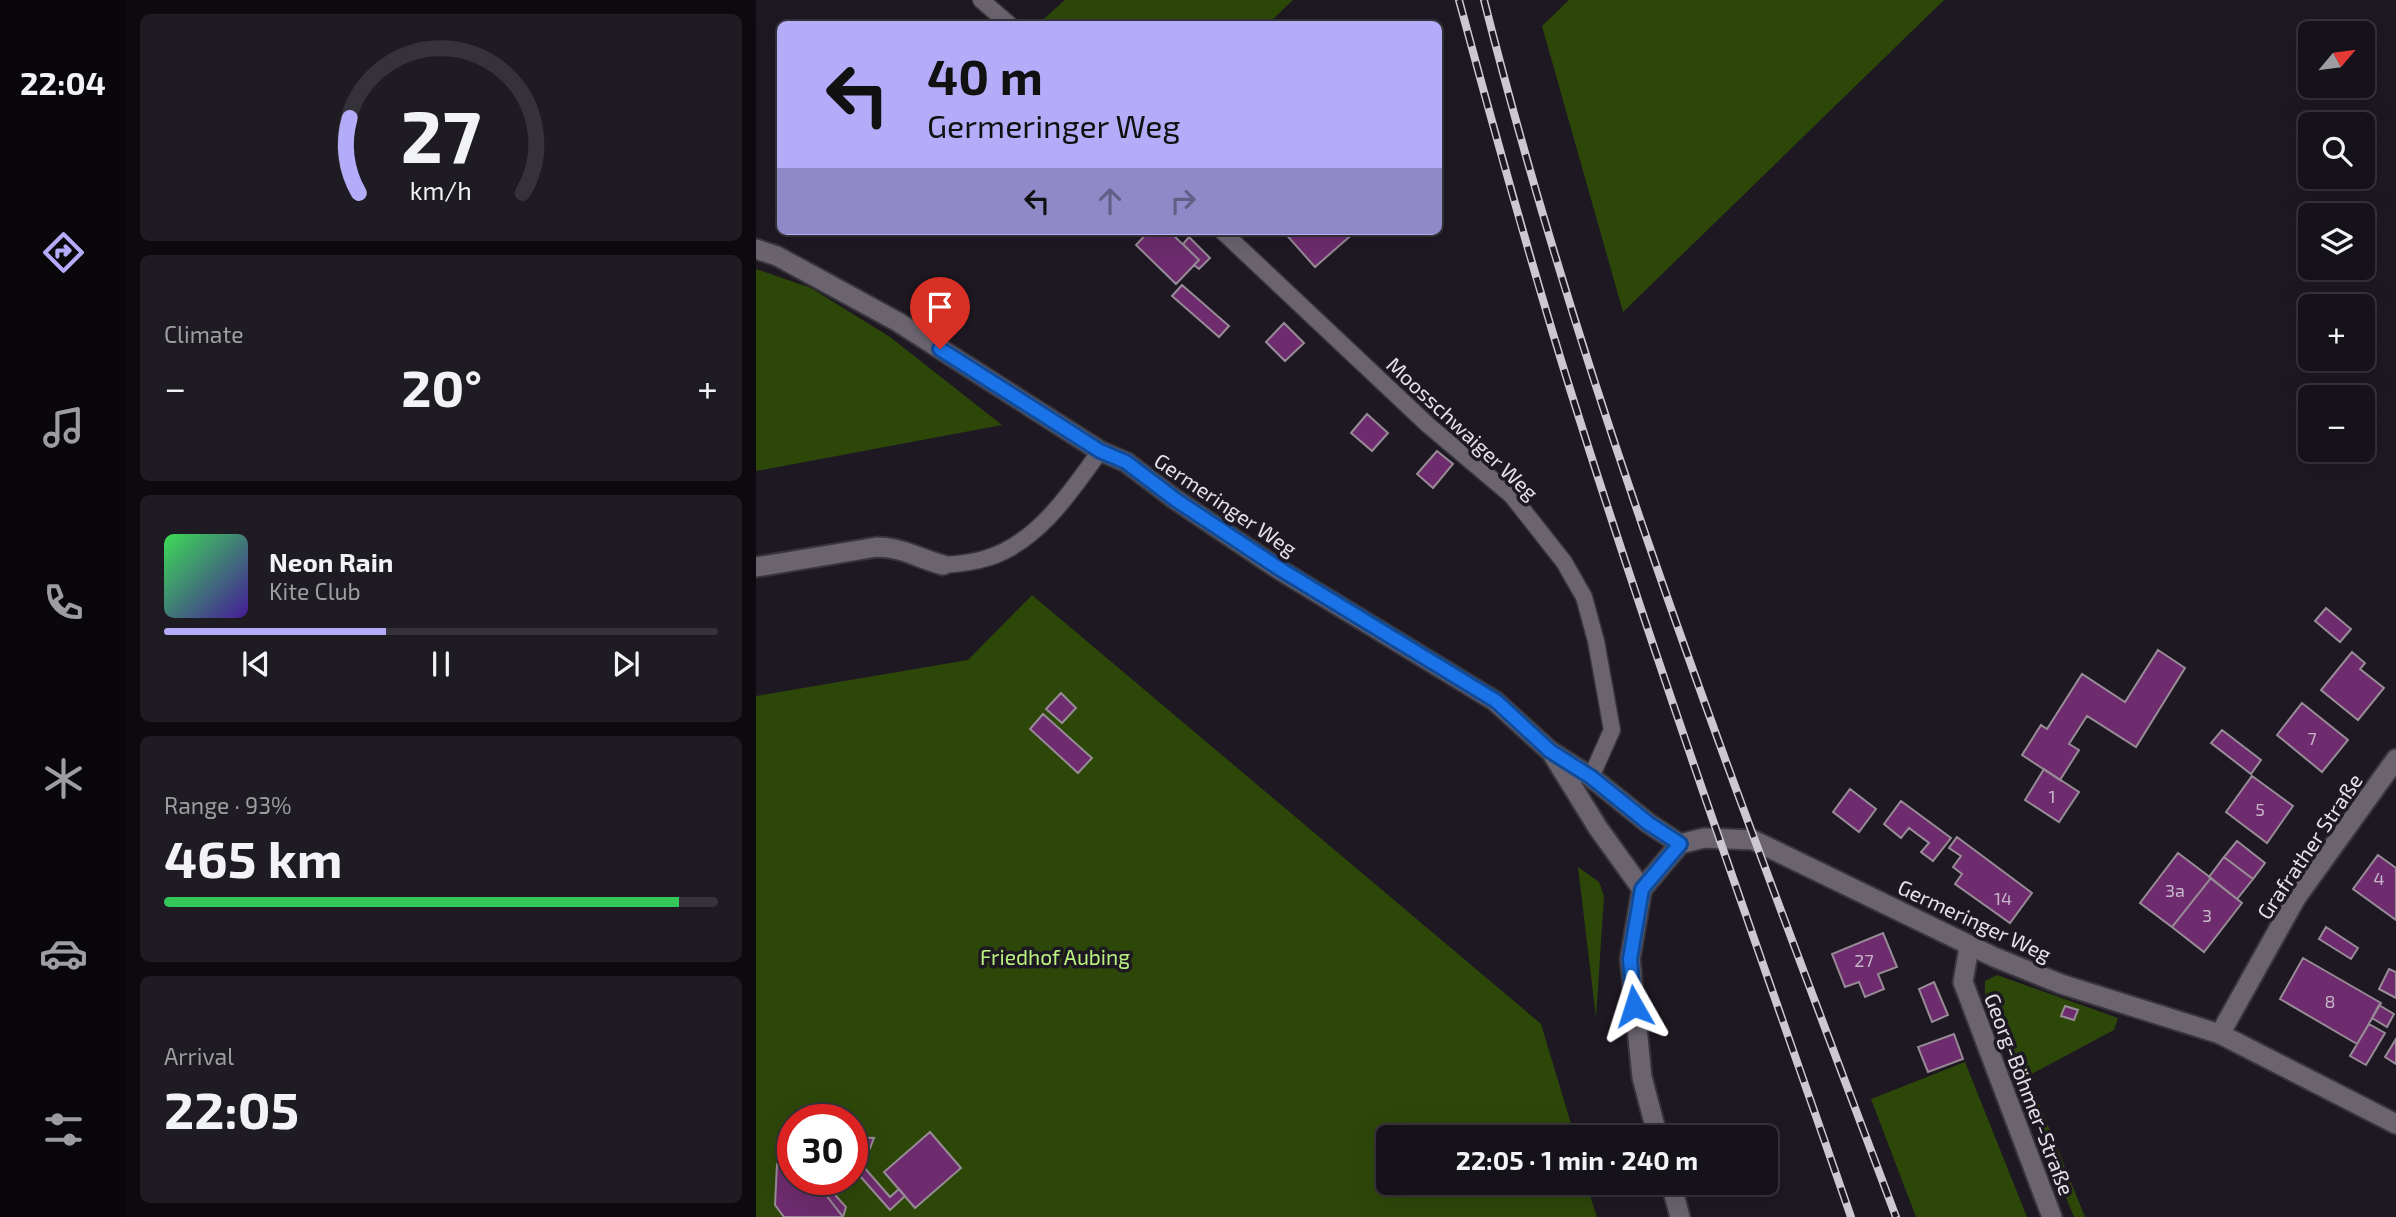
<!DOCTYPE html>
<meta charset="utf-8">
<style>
body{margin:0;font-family:"Exo 2",sans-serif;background:#1f1b23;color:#f1f3f6;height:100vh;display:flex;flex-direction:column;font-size:26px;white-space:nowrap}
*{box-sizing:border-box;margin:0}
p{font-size:23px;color:#9e9ea2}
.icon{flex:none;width:38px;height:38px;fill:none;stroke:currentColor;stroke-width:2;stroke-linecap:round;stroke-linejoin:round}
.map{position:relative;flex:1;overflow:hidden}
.side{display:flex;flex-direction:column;gap:14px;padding:14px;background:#0c0a0e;width:630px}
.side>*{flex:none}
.banner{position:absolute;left:21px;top:21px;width:665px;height:214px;border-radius:10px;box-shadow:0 7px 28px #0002,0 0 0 2px #353239;background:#b4acf9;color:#111;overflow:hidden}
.needle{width:46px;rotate:61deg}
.buttons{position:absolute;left:1542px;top:21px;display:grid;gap:14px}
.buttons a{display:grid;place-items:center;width:77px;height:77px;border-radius:10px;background:#16121a;box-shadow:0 7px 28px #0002,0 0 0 2px #353239;font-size:35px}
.speed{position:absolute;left:21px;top:1104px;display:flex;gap:14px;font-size:35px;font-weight:700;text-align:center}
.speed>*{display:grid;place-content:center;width:91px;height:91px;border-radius:50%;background:#16121a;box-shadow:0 7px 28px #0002,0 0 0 2px #353239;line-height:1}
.speed .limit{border:10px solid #d22;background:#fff;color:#111}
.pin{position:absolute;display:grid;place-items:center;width:60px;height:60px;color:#fff;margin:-72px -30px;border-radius:50% 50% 50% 0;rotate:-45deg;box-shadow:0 0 7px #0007}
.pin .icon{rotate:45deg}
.me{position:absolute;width:77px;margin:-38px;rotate:354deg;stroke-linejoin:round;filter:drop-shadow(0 0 5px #0008)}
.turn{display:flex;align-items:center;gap:24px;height:147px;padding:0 35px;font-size:32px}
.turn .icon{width:91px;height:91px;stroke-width:2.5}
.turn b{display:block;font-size:49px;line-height:60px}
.lanes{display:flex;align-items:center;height:66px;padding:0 35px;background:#0003;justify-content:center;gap:35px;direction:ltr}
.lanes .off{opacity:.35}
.big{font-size:52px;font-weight:700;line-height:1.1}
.side .tile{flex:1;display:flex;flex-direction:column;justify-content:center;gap:10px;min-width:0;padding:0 24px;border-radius:10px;background:#1f1b23}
.side .dial{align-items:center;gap:0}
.dial svg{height:182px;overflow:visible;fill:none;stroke:#353239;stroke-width:7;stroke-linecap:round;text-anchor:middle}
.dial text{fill:#f1f3f6;stroke:none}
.song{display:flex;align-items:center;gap:21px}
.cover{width:84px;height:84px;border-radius:10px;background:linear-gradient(135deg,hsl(130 70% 55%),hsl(260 70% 35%))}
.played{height:7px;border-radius:4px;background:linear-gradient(90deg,#b4acf9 40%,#353239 40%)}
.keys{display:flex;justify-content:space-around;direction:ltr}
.heat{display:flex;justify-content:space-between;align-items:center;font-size:38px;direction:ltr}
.charge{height:10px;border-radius:5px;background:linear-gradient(90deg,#34c759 93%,#353239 0)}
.trip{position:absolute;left:620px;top:1125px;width:402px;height:70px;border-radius:10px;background:#16121a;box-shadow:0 7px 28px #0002,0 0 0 2px #353239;font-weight:700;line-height:70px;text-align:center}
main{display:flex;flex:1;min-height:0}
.dock{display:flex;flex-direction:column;width:126px;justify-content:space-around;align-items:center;background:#09070a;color:#9e9ea2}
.dock .icon{width:49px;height:49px}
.dock .on{color:#b4acf9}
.dock b{font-size:32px;color:#f1f3f6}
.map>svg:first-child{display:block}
.green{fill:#2d4709;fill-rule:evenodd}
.building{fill:#6e2c6e;stroke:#978b96;stroke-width:2}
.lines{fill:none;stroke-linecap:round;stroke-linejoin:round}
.service-casing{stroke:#38353b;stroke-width:19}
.minor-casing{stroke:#38353b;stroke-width:23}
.tertiary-casing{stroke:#38353b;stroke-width:23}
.service{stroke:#6b646f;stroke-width:16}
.minor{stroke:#6b646f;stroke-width:19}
.tertiary{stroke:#6b646f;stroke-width:19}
.rail-casing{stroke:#ccc8cf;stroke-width:8}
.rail{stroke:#1e1822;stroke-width:5;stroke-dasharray:16;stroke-linecap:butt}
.route-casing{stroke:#114b97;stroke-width:18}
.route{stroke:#1a73e8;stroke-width:12}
.labels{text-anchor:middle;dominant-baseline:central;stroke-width:7;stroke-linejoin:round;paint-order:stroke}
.number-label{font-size:18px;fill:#c6b4c9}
.street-label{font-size:21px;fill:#e4e1e7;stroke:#1e1822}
.park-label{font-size:21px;fill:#b9f27e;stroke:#1e1822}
</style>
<main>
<nav class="dock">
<b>22:04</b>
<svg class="icon on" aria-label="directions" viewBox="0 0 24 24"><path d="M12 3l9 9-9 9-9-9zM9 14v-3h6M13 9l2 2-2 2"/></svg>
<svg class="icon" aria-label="music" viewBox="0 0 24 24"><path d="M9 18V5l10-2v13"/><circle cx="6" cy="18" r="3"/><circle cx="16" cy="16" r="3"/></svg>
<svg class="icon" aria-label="phone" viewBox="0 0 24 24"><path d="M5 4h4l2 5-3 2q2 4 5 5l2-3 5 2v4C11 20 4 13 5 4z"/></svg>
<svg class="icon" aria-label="climate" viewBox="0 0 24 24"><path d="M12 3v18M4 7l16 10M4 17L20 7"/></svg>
<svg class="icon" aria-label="car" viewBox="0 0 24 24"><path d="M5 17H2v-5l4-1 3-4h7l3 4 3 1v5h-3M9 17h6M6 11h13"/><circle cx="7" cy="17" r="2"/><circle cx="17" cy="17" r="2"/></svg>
<svg class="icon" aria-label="filters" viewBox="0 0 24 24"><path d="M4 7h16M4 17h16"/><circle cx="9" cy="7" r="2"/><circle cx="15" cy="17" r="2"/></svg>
</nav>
<section class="side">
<div class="tile dial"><svg viewBox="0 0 100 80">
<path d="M14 69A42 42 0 1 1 86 69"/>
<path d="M14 69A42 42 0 0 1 10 36" stroke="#b4acf9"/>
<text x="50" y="56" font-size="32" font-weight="700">27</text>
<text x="50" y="72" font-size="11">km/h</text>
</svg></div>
<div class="tile"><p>Climate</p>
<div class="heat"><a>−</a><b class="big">20°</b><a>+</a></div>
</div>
<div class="tile">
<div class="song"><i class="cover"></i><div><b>Neon Rain</b><p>Kite Club</p></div></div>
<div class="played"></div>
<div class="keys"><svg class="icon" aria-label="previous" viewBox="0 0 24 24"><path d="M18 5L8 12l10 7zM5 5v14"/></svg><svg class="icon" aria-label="pause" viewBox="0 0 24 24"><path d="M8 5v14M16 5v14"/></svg><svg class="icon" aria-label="next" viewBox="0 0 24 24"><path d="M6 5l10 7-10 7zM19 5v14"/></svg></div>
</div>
<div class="tile"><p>Range · 93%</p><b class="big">465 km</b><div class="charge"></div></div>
<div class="tile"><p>Arrival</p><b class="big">22:05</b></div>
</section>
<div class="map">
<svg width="1640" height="1217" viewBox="0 0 1640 1217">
<rect width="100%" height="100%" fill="#1e1822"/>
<!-- green -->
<path class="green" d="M309,0h228l-25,24h-230z
M813,0h375l-321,312 -81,-286z
M0,269l55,19 79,49 112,88 -246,46z
M276,595l509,429 34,113 -187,1v45h198l11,34h-841v-521l212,-36zM37,1120h59v60h-59z
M822,867l21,15 5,14 -8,122z
M1241,975l121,43 -4,12 -86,46 57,141h-11l-89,-220v-16z
M1209,1062l62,155h-111l-45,-118z"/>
<!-- building -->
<path class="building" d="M393,231h20l30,29 -23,24 -40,-39z
M527,231h73l-41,36z
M433,237l21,21 -11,11 -5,-4 5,-5 -16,-16z
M426,285l47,41 -10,11 -47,-41z
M528,323l20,20 -19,18 -19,-19z
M611,414l21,19 -16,18 -21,-18z
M681,451l16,13 -20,24 -16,-14z
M1570,608l25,21 -11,13 -25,-21z
M1402,650l27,18 -49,79 -49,-31 -18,28 10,6 -19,30 -38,-25 19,-30 6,4 35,-55 43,28z
M1596,652l13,11 -5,6 24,19 -26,32 -37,-30z
M305,693l15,15 -14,15 -16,-14z
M1546,703l46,37 -26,32 -45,-37z
M287,714l49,44 -14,15 -48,-44z
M1466,730l39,30 -10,14 -40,-31z
M1288,769l35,23 -20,30 -34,-22z
M1496,776l41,30 -26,37 -41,-31z
M1094,789l26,20 -17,23 -26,-20z
M1145,801l50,37 -18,23 -12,-9 8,-9 -20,-15 -8,10 -17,-14z
M1201,837l75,56 -22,30 -55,-39 7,-10 -9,-7 8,-11 -12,-8z
M1481,841l28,22 -12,16 -29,-22z
M1422,853l33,25 -39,49 -32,-24z
M1622,855l18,13v52l-43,-31z
M1468,857l29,22 -16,20 -28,-22z
M1455,878l31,25 -38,49 -32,-25z
M1570,927l32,21 -7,11 -32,-20z
M1127,933l14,34 -19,7 6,15 -19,8 -6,-15 -14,5 -13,-33z
M1547,958l78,45 -24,41 -77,-45z
M1633,969l7,3v26l-17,-9z
M1178,982l14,33 -16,7 -13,-33z
M1623,1005l15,9 -7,13 -15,-9z
M1309,1006l13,4 -4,10 -13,-4z
M1613,1024l16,9 -19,32 -16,-9z
M1198,1034l9,25 -35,13 -10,-25z
M1640,1039v25l-11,-7z
M174,1132l31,36 -46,40 -31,-36z
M96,1137l22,1 -11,28h-11z
M37,1151v29h38l-4,3 -1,12 17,22h-59l-9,-12 2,-41z
M96,1166h11l27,31 9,-8 6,7 -15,14 -30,-34h-8z
M75,1180h13l-9,7 1,9 10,11 -3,10 -17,-22 1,-12z"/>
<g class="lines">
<!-- service casing -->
<g class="service-casing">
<path id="service" d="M225,0l28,24
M466,231l206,194 84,71 52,66 20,35 12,44 16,89 -21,47
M187,565c15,-1 29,-2 44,-7 50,-15 84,-66 113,-107"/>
</g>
<!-- minor casing -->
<g class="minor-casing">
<path id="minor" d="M0,567l121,-20c24,0 43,12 66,18
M886,889l-12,70 12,118 16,61
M1213,947l-6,35 89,235
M1464,1034l76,-136 100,-139
M915,1183l9,34"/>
</g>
<!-- tertiary casing -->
<g class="tertiary-casing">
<path id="tertiary" d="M0,249l21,7 121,66 202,129 26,11 50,38 104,70 215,131 55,50 41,26 57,46 32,21 24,-6 49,2 241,117 67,27 159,50 176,90
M797,755l45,73 44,61 38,-45"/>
</g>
<!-- service -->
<use href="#service" class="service"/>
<!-- minor -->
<use href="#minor" class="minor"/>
<!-- tertiary -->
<use href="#tertiary" class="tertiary"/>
<!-- rail casing -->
<g class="rail-casing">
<path id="rail" d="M703,0c35,130 71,261 111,389 87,279 186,553 281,828
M728,0c105,416 262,816 412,1217"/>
</g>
<!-- rail -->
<use href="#rail" class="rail"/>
</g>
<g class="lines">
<!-- route casing -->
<g class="route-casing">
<path id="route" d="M184,349l160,102 26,11 50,38 104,69 216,132 54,50 41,26 57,46 32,21 -38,45 -12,70 4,47"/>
</g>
<!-- route -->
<use href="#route" class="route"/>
</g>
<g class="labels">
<!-- number labels -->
<g class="number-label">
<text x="1556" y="738">7</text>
<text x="1296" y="796">1</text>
<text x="1504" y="809">5</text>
<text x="1623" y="878">4</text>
<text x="1419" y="890">3a</text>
<text x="1247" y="898">14</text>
<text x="1451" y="915">3</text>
<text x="1108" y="960">27</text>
<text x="1574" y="1001">8</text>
</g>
<!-- street labels -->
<g class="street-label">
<text transform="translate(707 428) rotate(43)">Moosschwaiger Weg</text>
<text transform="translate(470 504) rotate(34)">Germeringer Weg</text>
<text transform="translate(1553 846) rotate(-56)">Grafrather Straße</text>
<text transform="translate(1219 920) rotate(25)">Germeringer Weg</text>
<text transform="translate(1274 1094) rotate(69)">Georg-Böhmer-Straße</text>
</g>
<!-- park labels -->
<g class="park-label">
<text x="299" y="956">Friedhof Aubing</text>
</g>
</g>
</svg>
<div class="buttons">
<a><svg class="needle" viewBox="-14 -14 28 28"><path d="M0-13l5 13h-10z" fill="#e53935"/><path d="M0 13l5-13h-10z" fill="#9e9ea2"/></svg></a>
<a><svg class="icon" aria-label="search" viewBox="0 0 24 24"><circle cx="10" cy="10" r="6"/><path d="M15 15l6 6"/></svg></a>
<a><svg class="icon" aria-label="layers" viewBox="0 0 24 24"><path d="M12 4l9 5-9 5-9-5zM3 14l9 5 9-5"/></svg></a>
<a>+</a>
<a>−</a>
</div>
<div class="speed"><div class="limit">30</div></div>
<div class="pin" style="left:184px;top:349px;background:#d93025"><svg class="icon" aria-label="arrive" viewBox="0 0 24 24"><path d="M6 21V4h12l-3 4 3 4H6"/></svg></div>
<svg class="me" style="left:878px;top:1006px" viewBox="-20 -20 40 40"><path d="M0-17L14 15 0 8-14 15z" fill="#1a73e8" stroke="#fff" stroke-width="4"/></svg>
<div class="trip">22:05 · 1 min · 240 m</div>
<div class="banner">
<div class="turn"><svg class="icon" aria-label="left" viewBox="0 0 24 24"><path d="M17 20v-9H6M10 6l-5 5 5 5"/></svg><div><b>40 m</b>Germeringer Weg</div></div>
<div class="lanes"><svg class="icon" aria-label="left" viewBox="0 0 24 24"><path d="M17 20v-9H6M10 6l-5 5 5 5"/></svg><svg class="icon off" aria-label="ahead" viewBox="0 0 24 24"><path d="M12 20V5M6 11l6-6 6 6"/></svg><svg class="icon off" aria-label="right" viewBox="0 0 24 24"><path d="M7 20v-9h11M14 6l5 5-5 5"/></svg></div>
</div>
</div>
</main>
